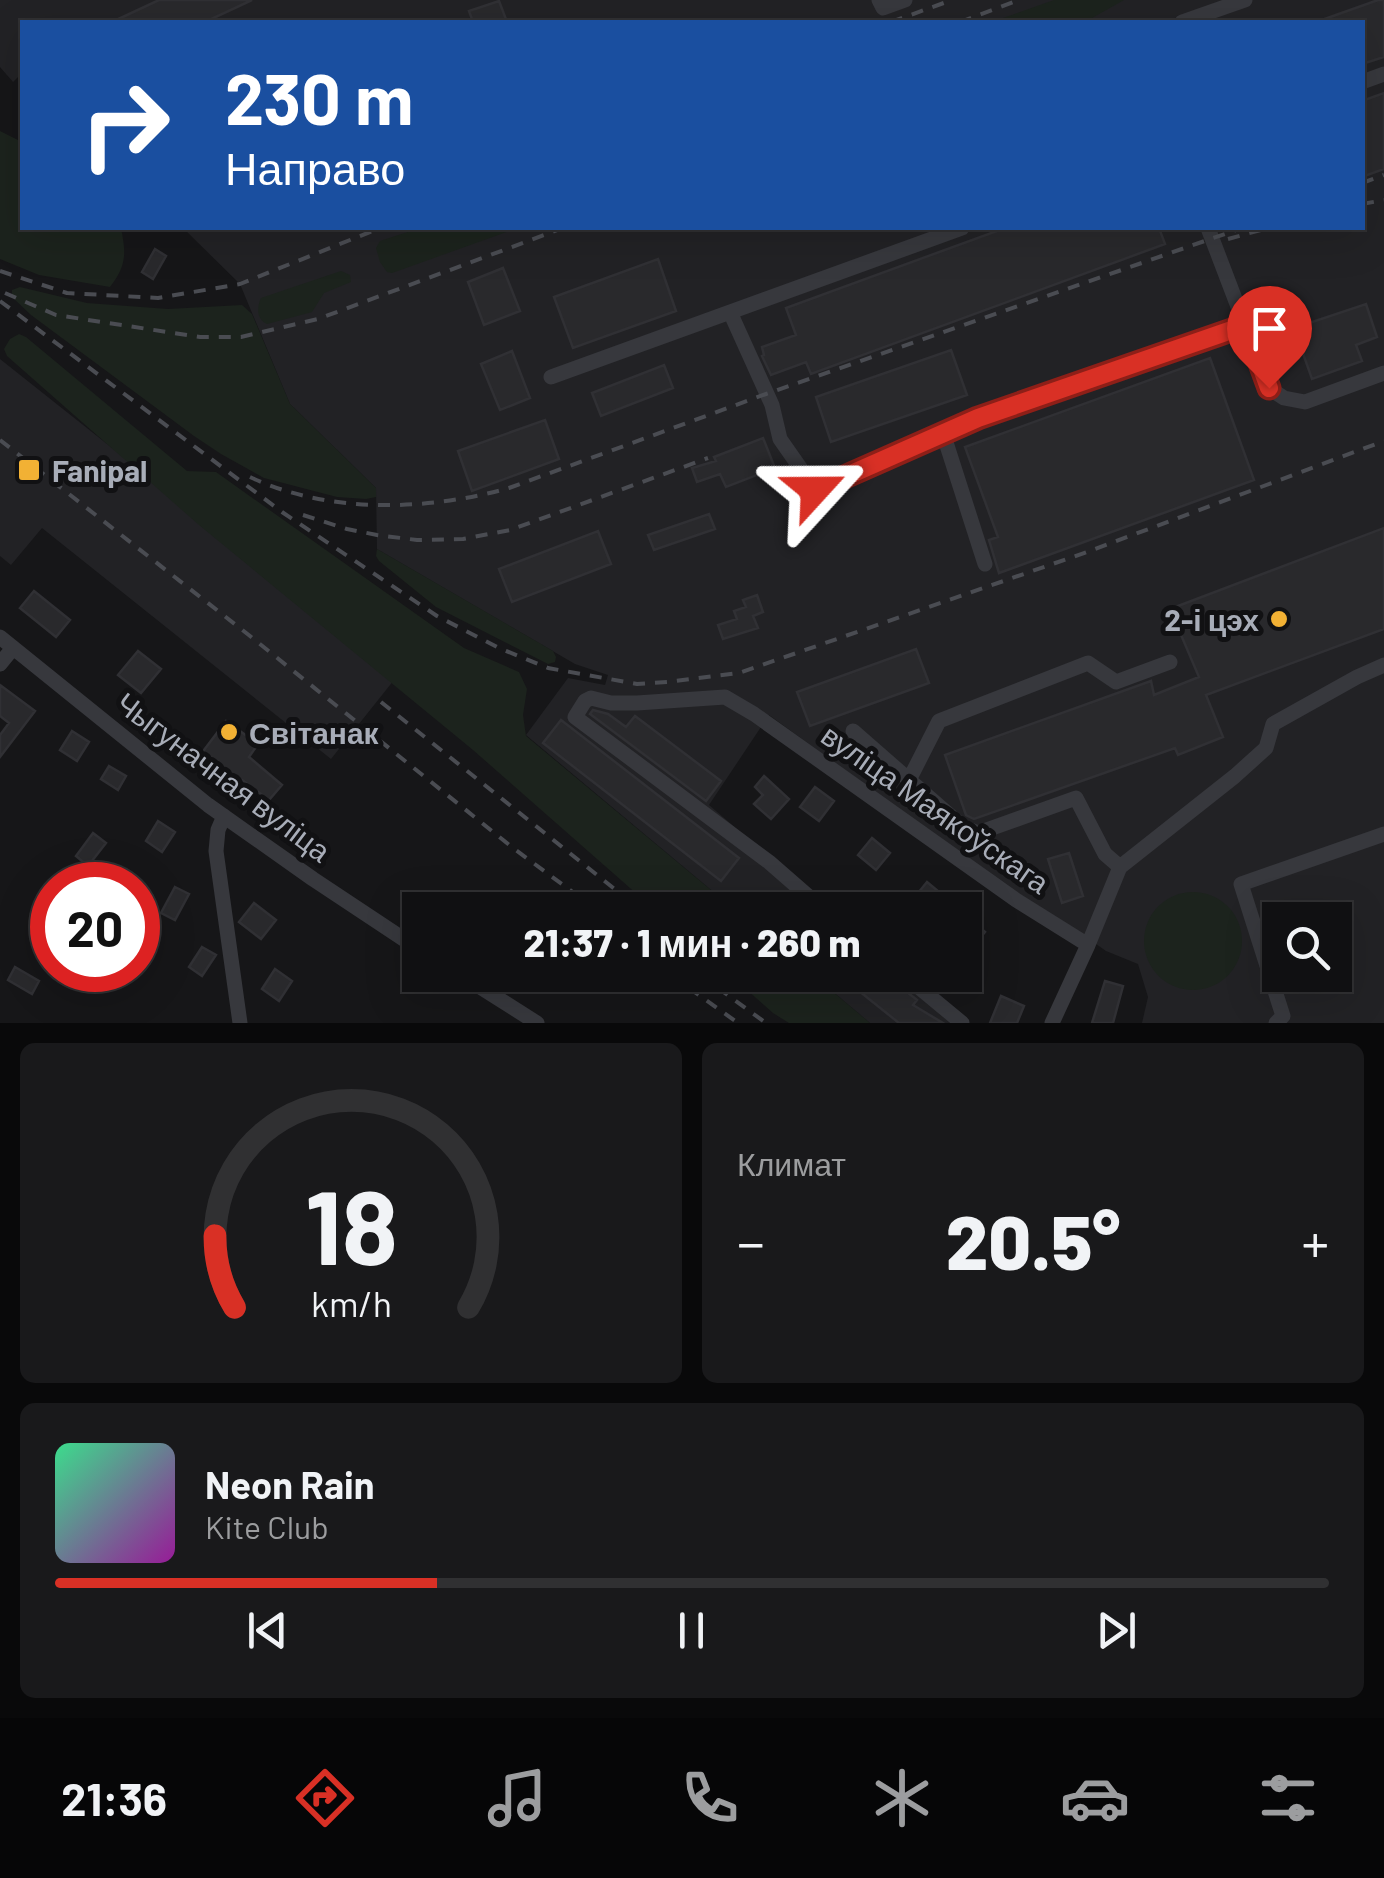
<!DOCTYPE html>
<html lang="ru">
<meta charset="utf-8">
<style>
body{margin:0;font-family:Barlow,sans-serif;background:#19191b;color:#f1f3f6;height:100vh;display:flex;flex-direction:column;font-size:38px;white-space:nowrap}
*{box-sizing:border-box;margin:0}
p{font-size:32px;color:#9c9d9f}
.icon{flex:none;width:55px;height:55px;fill:none;stroke:currentColor;stroke-width:2;stroke-linecap:round;stroke-linejoin:round}
.map{position:relative;height:1023px;overflow:hidden}
.side{display:flex;flex-direction:column;gap:20px;padding:20px;background:#09090a;flex:1}
.side>*{flex:none}
.guide{position:absolute;left:20px;top:20px;width:1345px;height:210px;border-radius:0px;box-shadow:0 10px 40px #0002,0 0 0 2px #303032;background:#1a4fa0;color:#fff;overflow:hidden}
.controls{position:absolute;left:1262px;top:902px;display:grid;gap:20px}
.controls a{display:grid;place-items:center;width:90px;height:90px;border-radius:0px;background:#101012;box-shadow:0 10px 40px #0002,0 0 0 2px #303032;font-size:50px}
.speed{position:absolute;left:30px;top:862px;display:flex;gap:20px;font-size:50px;font-weight:700;text-align:center}
.speed>*{display:grid;place-content:center;width:130px;height:130px;border-radius:50%;background:#101012;box-shadow:0 10px 40px #0002,0 0 0 2px #303032;line-height:1}
.speed .limit{border:15px solid #d22;background:#fff;color:#111}
.pin{position:absolute;display:grid;place-items:center;width:85px;height:85px;color:#fff;margin:-102px -42px;border-radius:50% 50% 50% 0;rotate:-45deg;box-shadow:0 0 10px #0007}
.pin .icon{rotate:45deg}
.me{position:absolute;width:110px;margin:-55px;rotate:66deg;stroke-linejoin:round;filter:drop-shadow(0 0 8px #0008)}
.turn{display:flex;align-items:center;gap:35px;height:210px;padding:0 40px;font-size:45px}
.turn .icon{width:130px;height:130px;stroke-width:2.5}
.turn b{display:block;font-size:70px;line-height:85px}
.big{font-size:75px;font-weight:800;line-height:1.1}
.side .widget{flex:1;display:flex;flex-direction:column;justify-content:center;gap:15px;min-width:0;padding:0 35px;border-radius:15px;background:#19191b}
.side .dial{align-items:center;gap:0}
.dial svg{height:260px;overflow:visible;fill:none;stroke:#303032;stroke-width:7;stroke-linecap:round;text-anchor:middle}
.dial text{fill:#f1f3f6;stroke:none}
.song{display:flex;align-items:center;gap:30px}
.cover{width:120px;height:120px;border-radius:15px;background:linear-gradient(135deg,hsl(150 70% 55%),hsl(300 70% 35%))}
.played{height:10px;border-radius:5px;background:linear-gradient(90deg,#d93025 30%,#303032 30%)}
.keys{display:flex;justify-content:space-around;direction:ltr}
.heat{display:flex;justify-content:space-between;align-items:center;font-size:55px;direction:ltr}
.side .tiles{flex:1;display:grid;gap:20px;grid-template-columns:1fr 1fr}
.widget:last-child{grid-column:span 2}
.trip{position:absolute;left:402px;top:892px;width:580px;height:100px;border-radius:0px;background:#101012;box-shadow:0 10px 40px #0002,0 0 0 2px #303032;font-weight:800;line-height:100px;text-align:center}
.tabs{display:flex;height:160px;justify-content:space-around;align-items:center;background:#060607;color:#9c9d9f}
.tabs .icon{width:70px;height:70px}
.tabs .current{color:#d93025}
.tabs b{font-size:45px;color:#f1f3f6}
.map>svg:first-child{display:block}
.built{fill:#222225;fill-rule:evenodd}
.green{fill:#1c231d}
.building{fill:#29292c;stroke:#303034;stroke-width:2.5}
.lines{fill:none;stroke-linecap:round;stroke-linejoin:round}
.minor{stroke:#37383d;stroke-width:15}
.rail{stroke:#4a4c52;stroke-width:4;stroke-dasharray:12 10;stroke-linecap:butt}
.route-casing{stroke:#8d1f18;stroke-width:25}
.route{stroke:#d93025;stroke-width:18}
.poi-dot{fill:#f2b134;stroke:#111113;stroke-width:4}
.labels{text-anchor:middle;dominant-baseline:central;stroke-width:10;stroke-linejoin:round;paint-order:stroke}
.poi-label{font-size:30px;font-weight:bold;fill:#a8adb8;stroke:#111113;text-anchor:start}
.street-label{font-size:30px;fill:#a8adb8;stroke:#111113}
</style>
<div class="map">
<svg width="1384" height="1023" viewBox="0 0 1384 1023">
<rect width="100%" height="100%" fill="#161618"/>
<!-- built -->
<path class="built" d="M0,0h1384v1023h-242l6,-26 -10,-33 -32,-13 -27,-19 -37,-19 -273,-198 -60,90 122,105h-96l-209,-175 42,-57 37,7 3,-10 -33,-11 -198,-115 -1,-61 -86,-84 -50,-120 -57,-56h1179v-206h-1340v51l-9,9 -13,-15zM1280,920h55v55h-55z
M0,359l398,316 -67,84 -289,-231 -31,37 -11,-9z
M813,975h99l40,48h-82z"/>
<!-- green -->
<path class="green" d="M1054,0h70l-39,22h-93z
M0,131l22,11v86h99c5,25 6,37 -11,59l-71,-12 -39,-16z
M420,228h98l-126,45 -5,-1 -7,-10 -4,-14 4,-7z
M341,271l9,4 1,7 -27,11 -12,19 -45,12c-11,-5 -10,-17 -6,-26z
M20,287l67,16 81,6 74,-4 10,9 38,90 86,84v9l-10,2 -29,-2 -73,-19 -43,-24 -27,-18 -163,-121 -19,-18v-7z
M19,334l7,3 161,134 29,1 248,176 55,24 8,17 -4,26 3,21 209,174h-80l-182,-160 -274,-225 -192,-169 -3,-7 6,-10z
M377,549l176,102 3,6 -1,5 -7,2 -112,-57 -57,-46 -3,-5z
M1144 941a49 49 0 1 1 98 0a49 49 0 1 1-98 0Z
M730,975h83l57,48h-81l-16,-10z"/>
<!-- building -->
<path class="building" d="M159,0h93l-47,22h-93z
M1378,0h6v57l-22,7v-42l-43,-1z
M499,1l8,21h-34l-4,-11z
M1384,93v76l-22,8v-76z
M1005,228h154l6,16 -354,130 -5,-12 -35,13 -9,-19 2,-1 -2,-8 34,-12 -10,-27z
M155,249l11,7 -13,23 -11,-7z
M658,259l18,52 -103,37 -19,-51z
M503,268l17,43 -36,14 -16,-43z
M1366,304l11,33 -21,8 6,16 -50,18 -18,-51z
M951,350l16,45 -136,47 -15,-45z
M512,351l18,47 -30,12 -19,-46z
M1210,358l44,122 -255,93 -10,-33 9,-3 -33,-90z
M664,365l9,23 -72,28 -9,-23z
M545,420l14,39 -87,32 -14,-40z
M763,438l12,30 -49,19 -6,-13 -23,8 -5,-14 24,-7 -2,-4z
M709,514l6,15 -61,21 -6,-15z
M1384,528v101l-178,66 17,42 -45,18 -3,-7 -201,71 -8,-4 -21,-60 206,-74 3,14 45,-18 -29,-68z
M598,531l13,33 -99,38 -13,-33z
M34,591l36,29 -14,17 -36,-29z
M757,595l6,17 -10,4 5,12 -35,11 -5,-14 19,-6 -3,-8 12,-4 -3,-7z
M916,649l13,34 -119,43 -13,-34z
M138,651l23,18 -20,24 -23,-18z
M0,685l35,26 -35,46v-22l9,-12 -9,-7z
M593,710l15,4 18,13 9,-11 86,65 -15,20 -116,-87z
M561,720l178,138 -18,23 -178,-138z
M226,721l32,23 -9,13 33,28 -13,15 -31,-23 -5,6 -10,-7 -5,6 -17,-12 5,-6 -8,-6z
M72,731l17,11 -12,19 -17,-11z
M109,766l17,10 -8,14 -17,-11z
M764,776l25,23 -18,20 -17,-15 9,-9 -8,-8z
M815,787l19,14 -15,20 -19,-14z
M158,821l17,11 -13,20 -16,-11z
M93,833l13,10 -18,23 -12,-10z
M872,838l18,15 -14,17 -18,-15z
M1069,853l14,43 -21,7 -14,-44z
M927,882l18,15 -10,13h-7l-14,-12z
M175,887l14,7 -14,26 -14,-7z
M254,903l22,17 -15,19 -22,-17z
M965,915l20,17 -13,16 -7,-6z
M202,947l14,8 -14,21 -13,-9z
M15,967l24,14 -7,13 -24,-14z
M275,969l17,12 -13,20 -17,-12z
M839,975h47l31,25 -4,5 30,18h-44z
M1105,981l18,5 -10,37h-21z
M1001,996l23,10 -7,17h-27z"/>
<g class="lines">
<!-- minor -->
<path class="minor" d="M879,0l4,8 22,-8
M1182,22l63,-22
M1362,82l22,-8
M1208,228l61,160 15,10 21,4 79,-29
M730,312l42,93 8,34 35,50 128,-56 42,131
M551,377l411,-149
M943,433l35,-15 268,-93
M0,637l208,168 105,74 107,71
M0,664l13,-16
M853,731l110,96 15,6 98,-35 29,56 15,13
M909,780l30,-59 149,-58 28,19 54,-20
M224,816l-6,14 -2,21 24,172
M824,910l-55,-48 -194,-145 10,-16 6,-3 20,5h26l88,-6 29,17 262,186 72,45
M461,975l76,48
M904,975l58,48
M1052,1023l36,-78 32,-78 115,-91 31,-28 7,-24 84,-47 27,-12
M1276,1023l7,-7 -42,-132 143,-50"/>
<!-- rail -->
<path class="rail" d="M891,22l61,-22
M960,22l59,-22
M1362,183l22,-8
M1362,204l22,-4
M1228,239l40,-11
M0,271l67,22 91,5 82,-14 140,-56
M5,293l51,22 144,22h41l77,-18 245,-91
M0,301l282,211 155,104 62,32 49,20 89,16 30,-2 72,-9 348,-121 297,-111
M0,440l250,196 263,212 84,62
M250,477c78,37 177,34 259,11l257,-94 476,-166
M303,515l44,14 30,6 40,5 46,-1 47,-9 198,-72
M381,702l251,201
M671,975l67,48
M700,975l66,48"/>
</g>
<g class="lines">
<!-- route casing -->
<g class="route-casing">
<path id="route" d="M815,490l163,-72 268,-93 23,63"/>
</g>
<!-- route -->
<use href="#route" class="route"/>
</g>
<!-- markers -->
<g class="poi-dot">
<rect x="17" y="458" width="24" height="24" rx="5"/>
<circle cx="1279" cy="619" r="10"/>
<circle cx="229" cy="732" r="10"/>
</g>
<g class="labels">
<!-- poi labels -->
<g class="poi-label">
<text x="52" y="470">Fanipal</text>
<text x="1259" y="619" text-anchor="end">2-і цэх</text>
<text x="249" y="732">Світанак</text>
</g>
<!-- street labels -->
<g class="street-label">
<text transform="translate(224 776) rotate(37)">Чыгуначная вуліца</text>
<text transform="translate(936 808) rotate(35)">вуліца Маякоўскага</text>
</g>
</g>
</svg>
<div class="controls">
<a><svg class="icon" aria-label="search" viewBox="0 0 24 24"><circle cx="10" cy="10" r="6"/><path d="M15 15l6 6"/></svg></a>
</div>
<div class="speed"><div class="limit">20</div></div>
<div class="pin" style="left:1269px;top:388px;background:#d93025"><svg class="icon" aria-label="arrive" viewBox="0 0 24 24"><path d="M6 21V4h12l-3 4 3 4H6"/></svg></div>
<svg class="me" style="left:815px;top:490px" viewBox="-20 -20 40 40"><path d="M0-17L14 15 0 8-14 15z" fill="#d93025" stroke="#fff" stroke-width="4"/></svg>
<div class="trip">21:37 · 1 мин · 260 m</div>
<div class="guide">
<div class="turn"><svg class="icon" aria-label="right" viewBox="0 0 24 24"><path d="M7 20v-9h11M14 6l5 5-5 5"/></svg><div><b>230 m</b>Направо</div></div>
</div>
</div>
<section class="side">
<div class="tiles">
<div class="widget dial"><svg viewBox="0 0 100 80">
<path d="M14 69A42 42 0 1 1 86 69"/>
<path d="M14 69A42 42 0 0 1 8 47" stroke="#d93025"/>
<text x="50" y="56" font-size="32" font-weight="700">18</text>
<text x="50" y="72" font-size="11">km/h</text>
</svg></div>
<div class="widget"><p>Климат</p>
<div class="heat"><a>−</a><b class="big">20.5°</b><a>+</a></div>
</div>
<div class="widget">
<div class="song"><i class="cover"></i><div><b>Neon Rain</b><p>Kite Club</p></div></div>
<div class="played"></div>
<div class="keys"><svg class="icon" aria-label="previous" viewBox="0 0 24 24"><path d="M18 5L8 12l10 7zM5 5v14"/></svg><svg class="icon" aria-label="pause" viewBox="0 0 24 24"><path d="M8 5v14M16 5v14"/></svg><svg class="icon" aria-label="next" viewBox="0 0 24 24"><path d="M6 5l10 7-10 7zM19 5v14"/></svg></div>
</div>
</div>
</section>
<nav class="tabs">
<b>21:36</b>
<svg class="icon current" aria-label="directions" viewBox="0 0 24 24"><path d="M12 3l9 9-9 9-9-9zM9 14v-3h6M13 9l2 2-2 2"/></svg>
<svg class="icon" aria-label="music" viewBox="0 0 24 24"><path d="M9 18V5l10-2v13"/><circle cx="6" cy="18" r="3"/><circle cx="16" cy="16" r="3"/></svg>
<svg class="icon" aria-label="phone" viewBox="0 0 24 24"><path d="M5 4h4l2 5-3 2q2 4 5 5l2-3 5 2v4C11 20 4 13 5 4z"/></svg>
<svg class="icon" aria-label="climate" viewBox="0 0 24 24"><path d="M12 3v18M4 7l16 10M4 17L20 7"/></svg>
<svg class="icon" aria-label="car" viewBox="0 0 24 24"><path d="M5 17H2v-5l4-1 3-4h7l3 4 3 1v5h-3M9 17h6M6 11h13"/><circle cx="7" cy="17" r="2"/><circle cx="17" cy="17" r="2"/></svg>
<svg class="icon" aria-label="filters" viewBox="0 0 24 24"><path d="M4 7h16M4 17h16"/><circle cx="9" cy="7" r="2"/><circle cx="15" cy="17" r="2"/></svg>
</nav>
